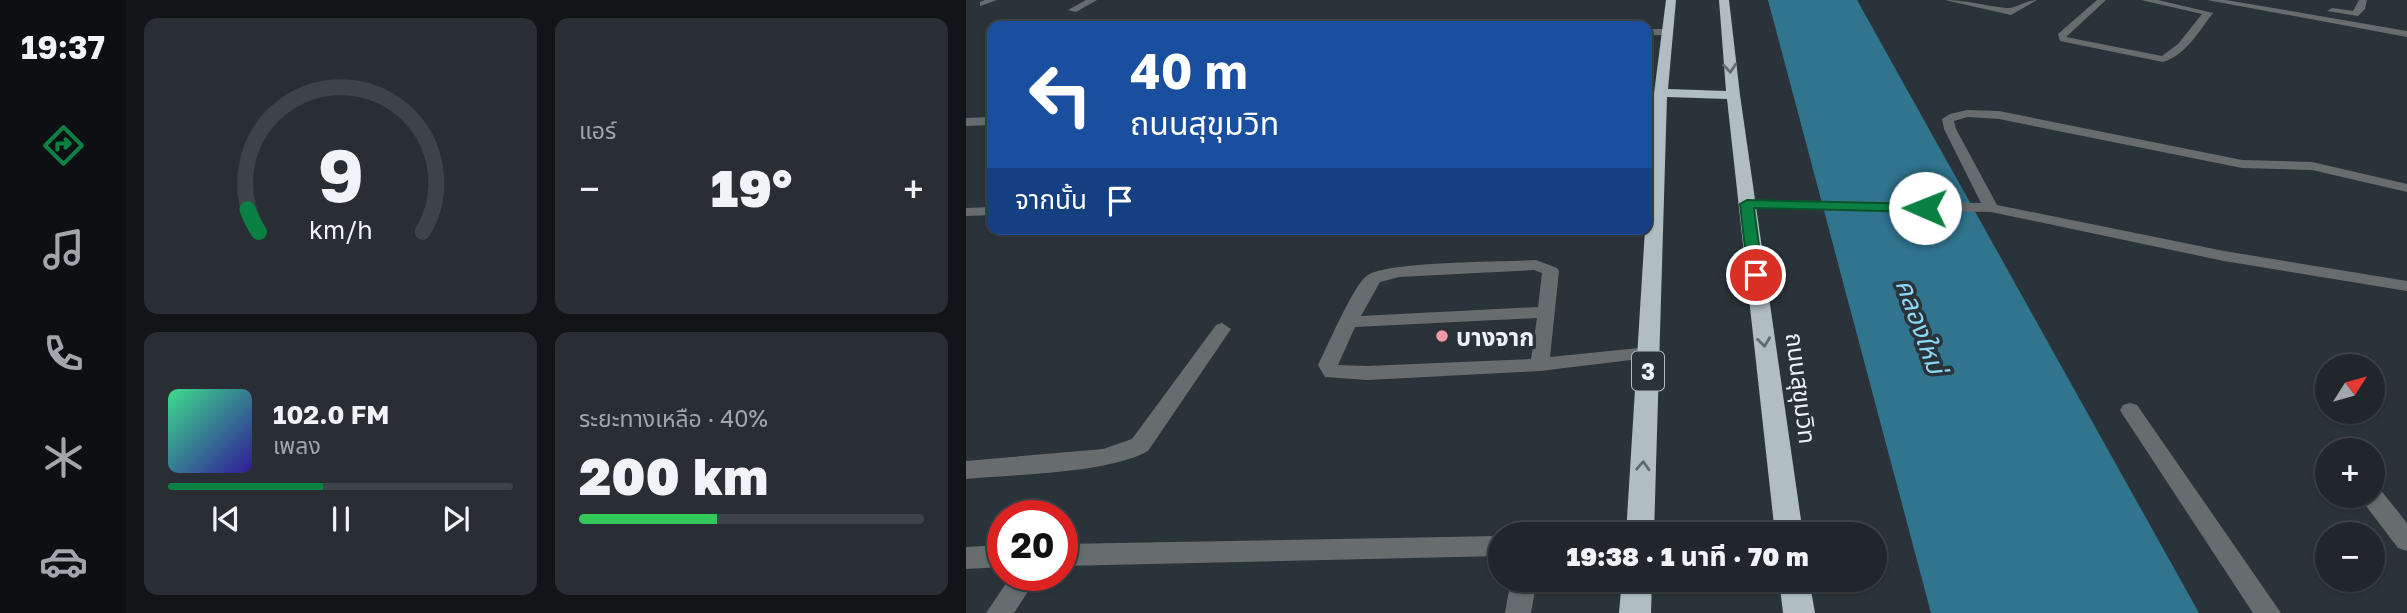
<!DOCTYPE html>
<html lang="th">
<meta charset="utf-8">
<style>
body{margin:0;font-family:"Golos Text","Noto Sans Thai",sans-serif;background:#282e34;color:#f1f3f6;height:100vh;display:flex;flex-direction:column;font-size:26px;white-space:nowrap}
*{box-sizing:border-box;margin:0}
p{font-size:23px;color:#a2a5a9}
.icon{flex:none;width:38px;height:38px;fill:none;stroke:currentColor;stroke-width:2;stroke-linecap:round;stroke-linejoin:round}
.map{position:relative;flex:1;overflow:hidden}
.panel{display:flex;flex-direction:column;gap:18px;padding:18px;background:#121518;width:840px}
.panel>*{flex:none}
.hud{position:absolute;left:21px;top:21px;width:665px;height:214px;border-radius:14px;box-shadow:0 2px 5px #0004,0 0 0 2px #3d4348;background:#1a4fa0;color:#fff;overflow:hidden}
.needle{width:46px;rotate:53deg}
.buttons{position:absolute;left:1349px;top:354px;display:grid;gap:14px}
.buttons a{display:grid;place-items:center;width:70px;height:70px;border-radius:50%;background:#20262c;box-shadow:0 2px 5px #0004,0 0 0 2px #3d4348;font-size:35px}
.speed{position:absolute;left:21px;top:500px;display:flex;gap:14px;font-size:35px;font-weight:700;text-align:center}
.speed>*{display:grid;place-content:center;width:91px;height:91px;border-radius:50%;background:#20262c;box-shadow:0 2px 5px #0004,0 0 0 2px #3d4348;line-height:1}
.speed .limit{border:10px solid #d22;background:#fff;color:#111}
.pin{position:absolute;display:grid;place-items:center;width:60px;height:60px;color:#fff;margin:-30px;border:4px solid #fff;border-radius:50%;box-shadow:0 2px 7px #0007}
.me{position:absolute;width:77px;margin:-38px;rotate:271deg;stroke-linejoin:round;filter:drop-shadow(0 0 5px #0008)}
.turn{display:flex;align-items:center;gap:24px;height:147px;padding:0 28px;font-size:32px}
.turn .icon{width:91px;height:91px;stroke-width:2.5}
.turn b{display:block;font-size:49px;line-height:60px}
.then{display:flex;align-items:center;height:66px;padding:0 28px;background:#0003;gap:14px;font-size:26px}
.big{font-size:52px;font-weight:800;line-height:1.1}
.panel .widget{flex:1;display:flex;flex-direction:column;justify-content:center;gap:10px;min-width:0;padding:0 24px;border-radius:14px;background:#282e34}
.panel .dial{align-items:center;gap:0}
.dial svg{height:182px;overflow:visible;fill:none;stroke:#3d4348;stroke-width:7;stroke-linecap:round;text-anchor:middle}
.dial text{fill:#f1f3f6;stroke:none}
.song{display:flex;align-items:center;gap:21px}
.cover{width:84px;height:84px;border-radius:10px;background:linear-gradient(135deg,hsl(150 70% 55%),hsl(250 70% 35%))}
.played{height:7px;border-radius:4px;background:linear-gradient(90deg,#0b8043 45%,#3d4348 45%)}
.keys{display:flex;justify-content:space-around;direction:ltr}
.heat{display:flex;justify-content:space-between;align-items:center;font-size:38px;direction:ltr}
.charge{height:10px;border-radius:5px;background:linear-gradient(90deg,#34c759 40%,#3d4348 0)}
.panel .tiles{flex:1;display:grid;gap:18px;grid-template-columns:repeat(2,1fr)}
.trip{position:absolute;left:522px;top:522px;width:399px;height:70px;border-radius:35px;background:#20262c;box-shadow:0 2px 5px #0004,0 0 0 2px #3d4348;font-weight:800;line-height:70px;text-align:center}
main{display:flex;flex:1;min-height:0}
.dock{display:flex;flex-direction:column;width:126px;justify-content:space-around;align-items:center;background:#0d0f12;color:#a2a5a9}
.dock .icon{width:49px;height:49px}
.dock .on{color:#0b8043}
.dock b{font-size:32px;color:#f1f3f6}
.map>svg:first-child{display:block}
.water{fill:#30748e}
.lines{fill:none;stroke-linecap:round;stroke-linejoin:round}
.minor{fill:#676d6e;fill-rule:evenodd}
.highway{fill:#b0bec1;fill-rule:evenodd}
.oneway{stroke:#606b70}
.route{fill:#0b8043;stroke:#07532c;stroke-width:2}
.poi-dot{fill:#f49aa2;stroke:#2b333a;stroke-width:2.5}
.labels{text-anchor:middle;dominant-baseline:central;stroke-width:7;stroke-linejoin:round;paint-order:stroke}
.shield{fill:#2b333a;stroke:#b2b8be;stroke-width:2}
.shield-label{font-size:23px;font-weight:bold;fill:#ecf1f6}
.poi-label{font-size:24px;font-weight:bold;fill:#ecf1f6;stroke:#2b333a;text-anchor:start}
.street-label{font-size:24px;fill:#ecf1f6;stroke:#2b333a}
.water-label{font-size:26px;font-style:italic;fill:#8cd8f8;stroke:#2b333a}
</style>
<main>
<nav class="dock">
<b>19:37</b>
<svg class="icon on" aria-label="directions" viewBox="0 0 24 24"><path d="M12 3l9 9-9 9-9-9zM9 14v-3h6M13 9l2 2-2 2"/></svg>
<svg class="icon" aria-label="music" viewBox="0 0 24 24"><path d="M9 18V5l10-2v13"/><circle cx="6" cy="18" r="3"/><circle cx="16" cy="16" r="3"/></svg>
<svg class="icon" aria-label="phone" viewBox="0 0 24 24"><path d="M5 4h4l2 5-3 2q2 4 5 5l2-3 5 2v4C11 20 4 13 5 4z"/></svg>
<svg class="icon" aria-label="climate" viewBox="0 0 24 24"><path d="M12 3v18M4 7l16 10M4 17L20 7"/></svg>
<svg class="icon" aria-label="car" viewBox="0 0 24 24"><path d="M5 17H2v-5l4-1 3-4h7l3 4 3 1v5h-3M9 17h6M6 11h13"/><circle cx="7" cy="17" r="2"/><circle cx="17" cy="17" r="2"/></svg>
</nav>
<section class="panel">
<div class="tiles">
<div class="widget dial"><svg viewBox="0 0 100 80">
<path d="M14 69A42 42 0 1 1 86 69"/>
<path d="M14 69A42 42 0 0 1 9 59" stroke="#0b8043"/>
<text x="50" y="56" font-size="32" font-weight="700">9</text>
<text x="50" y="72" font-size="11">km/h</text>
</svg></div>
<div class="widget"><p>แอร์</p>
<div class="heat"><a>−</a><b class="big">19°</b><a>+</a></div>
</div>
<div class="widget">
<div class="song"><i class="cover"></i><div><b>102.0 FM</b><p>เพลง</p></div></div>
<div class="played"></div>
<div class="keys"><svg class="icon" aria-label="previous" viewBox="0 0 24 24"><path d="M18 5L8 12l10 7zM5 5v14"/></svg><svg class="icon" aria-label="pause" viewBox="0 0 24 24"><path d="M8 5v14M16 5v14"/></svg><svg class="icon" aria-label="next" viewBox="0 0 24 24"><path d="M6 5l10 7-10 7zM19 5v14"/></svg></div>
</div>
<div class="widget"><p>ระยะทางเหลือ · 40%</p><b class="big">200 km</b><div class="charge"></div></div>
</div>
</section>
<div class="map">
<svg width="1441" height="613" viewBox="0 0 1441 613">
<rect width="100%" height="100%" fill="#2b333a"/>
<!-- water -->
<path class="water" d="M802,0h89l342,613h-268z"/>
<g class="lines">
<!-- minor -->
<path class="minor" d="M19,0h12l-17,6v-4z
M120,0h11l-21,12 -8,-2z
M979,0c21,0 40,6 61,8 10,1 19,-8 31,-8l-26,15z
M1131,0h9l-40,37 96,19 16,-12 24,-30 -61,-14h17l55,13c-14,18 -27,42 -50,49l-103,-21 -2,-7z
M1241,0h19l181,31v6z
M1393,0h8l-2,9 -7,7 -31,-5 5,-3 21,3z
M681,29h20l5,3 -5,3h-20z
M1001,110l32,1 243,49 70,2 95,22v8l-95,-22 -70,-2 -243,-49 -32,-2 -13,4 2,8 41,76 227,46 183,30v10l-183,-30 -233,-49 -244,-4 -7,-4 7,-4 234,3 -37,-74 -2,-10 8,-5z
M26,117v8l-26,1v-8z
M694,131l4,1v6l-17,4v-8z
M26,207v8l-26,1v-8z
M570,260l21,8 2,3 -9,86 99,-10 7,2 2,4 -2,4 -116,14 -173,9 -42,-3 -7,-12c9,-17 36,-82 50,-90 22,-14 136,-13 168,-15zM568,270l8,3 -4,34 -177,9 19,-34 19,-5zM571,318l-6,41 -164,7 -29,-1 17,-38z
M256,323l9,6 -83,122c-42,23 -132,23 -182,28v-18l137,-12 29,-10 84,-114z
M1164,403l7,2 144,208h-28l-130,-198 -3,-5 3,-5z
M1407,486l6,2 28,35v28l-9,-3 -35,-46 -3,-7h13z
M534,536v20l-438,10v-22z
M37,545v22l-37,2v-22z
M45,576h27l-24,37h-28z
M545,579h26l-6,34h-26z"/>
<!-- highway -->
<path class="highway" d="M700,0h10l-8,89 58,2 -7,-91h10l11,95 63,439h-28l-48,-435 -60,-2 -13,437h-28l27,-433z
M656,579h30l-1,34h-32z
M813,579h30l6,34h-32z"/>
</g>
<!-- one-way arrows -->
<defs><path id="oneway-chevron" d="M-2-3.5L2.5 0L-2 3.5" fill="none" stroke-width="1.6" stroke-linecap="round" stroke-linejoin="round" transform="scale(1.75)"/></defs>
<g class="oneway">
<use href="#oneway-chevron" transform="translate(764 68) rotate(85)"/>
<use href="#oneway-chevron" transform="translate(798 342) rotate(83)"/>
<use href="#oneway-chevron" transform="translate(677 466) rotate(-87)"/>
</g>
<!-- route -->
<path class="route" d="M781,200l178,4 7,4 -7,4 -171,-4 9,67 -7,4 -8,-4 -8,-71z"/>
<!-- markers -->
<circle class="poi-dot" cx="476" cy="336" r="7"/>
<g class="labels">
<!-- shield labels -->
<rect class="shield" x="666" y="351.5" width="32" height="39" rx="5"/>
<g class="shield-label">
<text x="682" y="371">3</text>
</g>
<!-- poi labels -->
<g class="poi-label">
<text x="490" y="336">บางจาก</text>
</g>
<!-- street labels -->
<g class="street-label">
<text transform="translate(836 388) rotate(83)">ถนนสุขุมวิท</text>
</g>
<!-- water labels -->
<g class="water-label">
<text transform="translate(955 326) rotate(70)">คลองใหม่</text>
</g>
</g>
</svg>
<div class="buttons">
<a><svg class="needle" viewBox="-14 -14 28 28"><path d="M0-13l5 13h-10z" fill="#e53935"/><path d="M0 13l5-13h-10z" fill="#a2a5a9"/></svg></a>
<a>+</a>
<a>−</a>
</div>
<div class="speed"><div class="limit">20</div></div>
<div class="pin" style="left:790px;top:275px;background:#d93025"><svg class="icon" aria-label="arrive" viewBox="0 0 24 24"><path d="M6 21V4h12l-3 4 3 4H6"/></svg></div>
<svg class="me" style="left:959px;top:208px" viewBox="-20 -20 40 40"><circle r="19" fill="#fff"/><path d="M0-13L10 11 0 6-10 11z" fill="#0b8043"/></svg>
<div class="trip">19:38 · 1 นาที · 70 m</div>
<div class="hud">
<div class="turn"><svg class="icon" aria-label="left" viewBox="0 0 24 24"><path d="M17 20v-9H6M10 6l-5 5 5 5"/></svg><div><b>40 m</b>ถนนสุขุมวิท</div></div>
<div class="then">จากนั้น<svg class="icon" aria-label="arrive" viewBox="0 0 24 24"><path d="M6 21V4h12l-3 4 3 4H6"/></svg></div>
</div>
</div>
</main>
